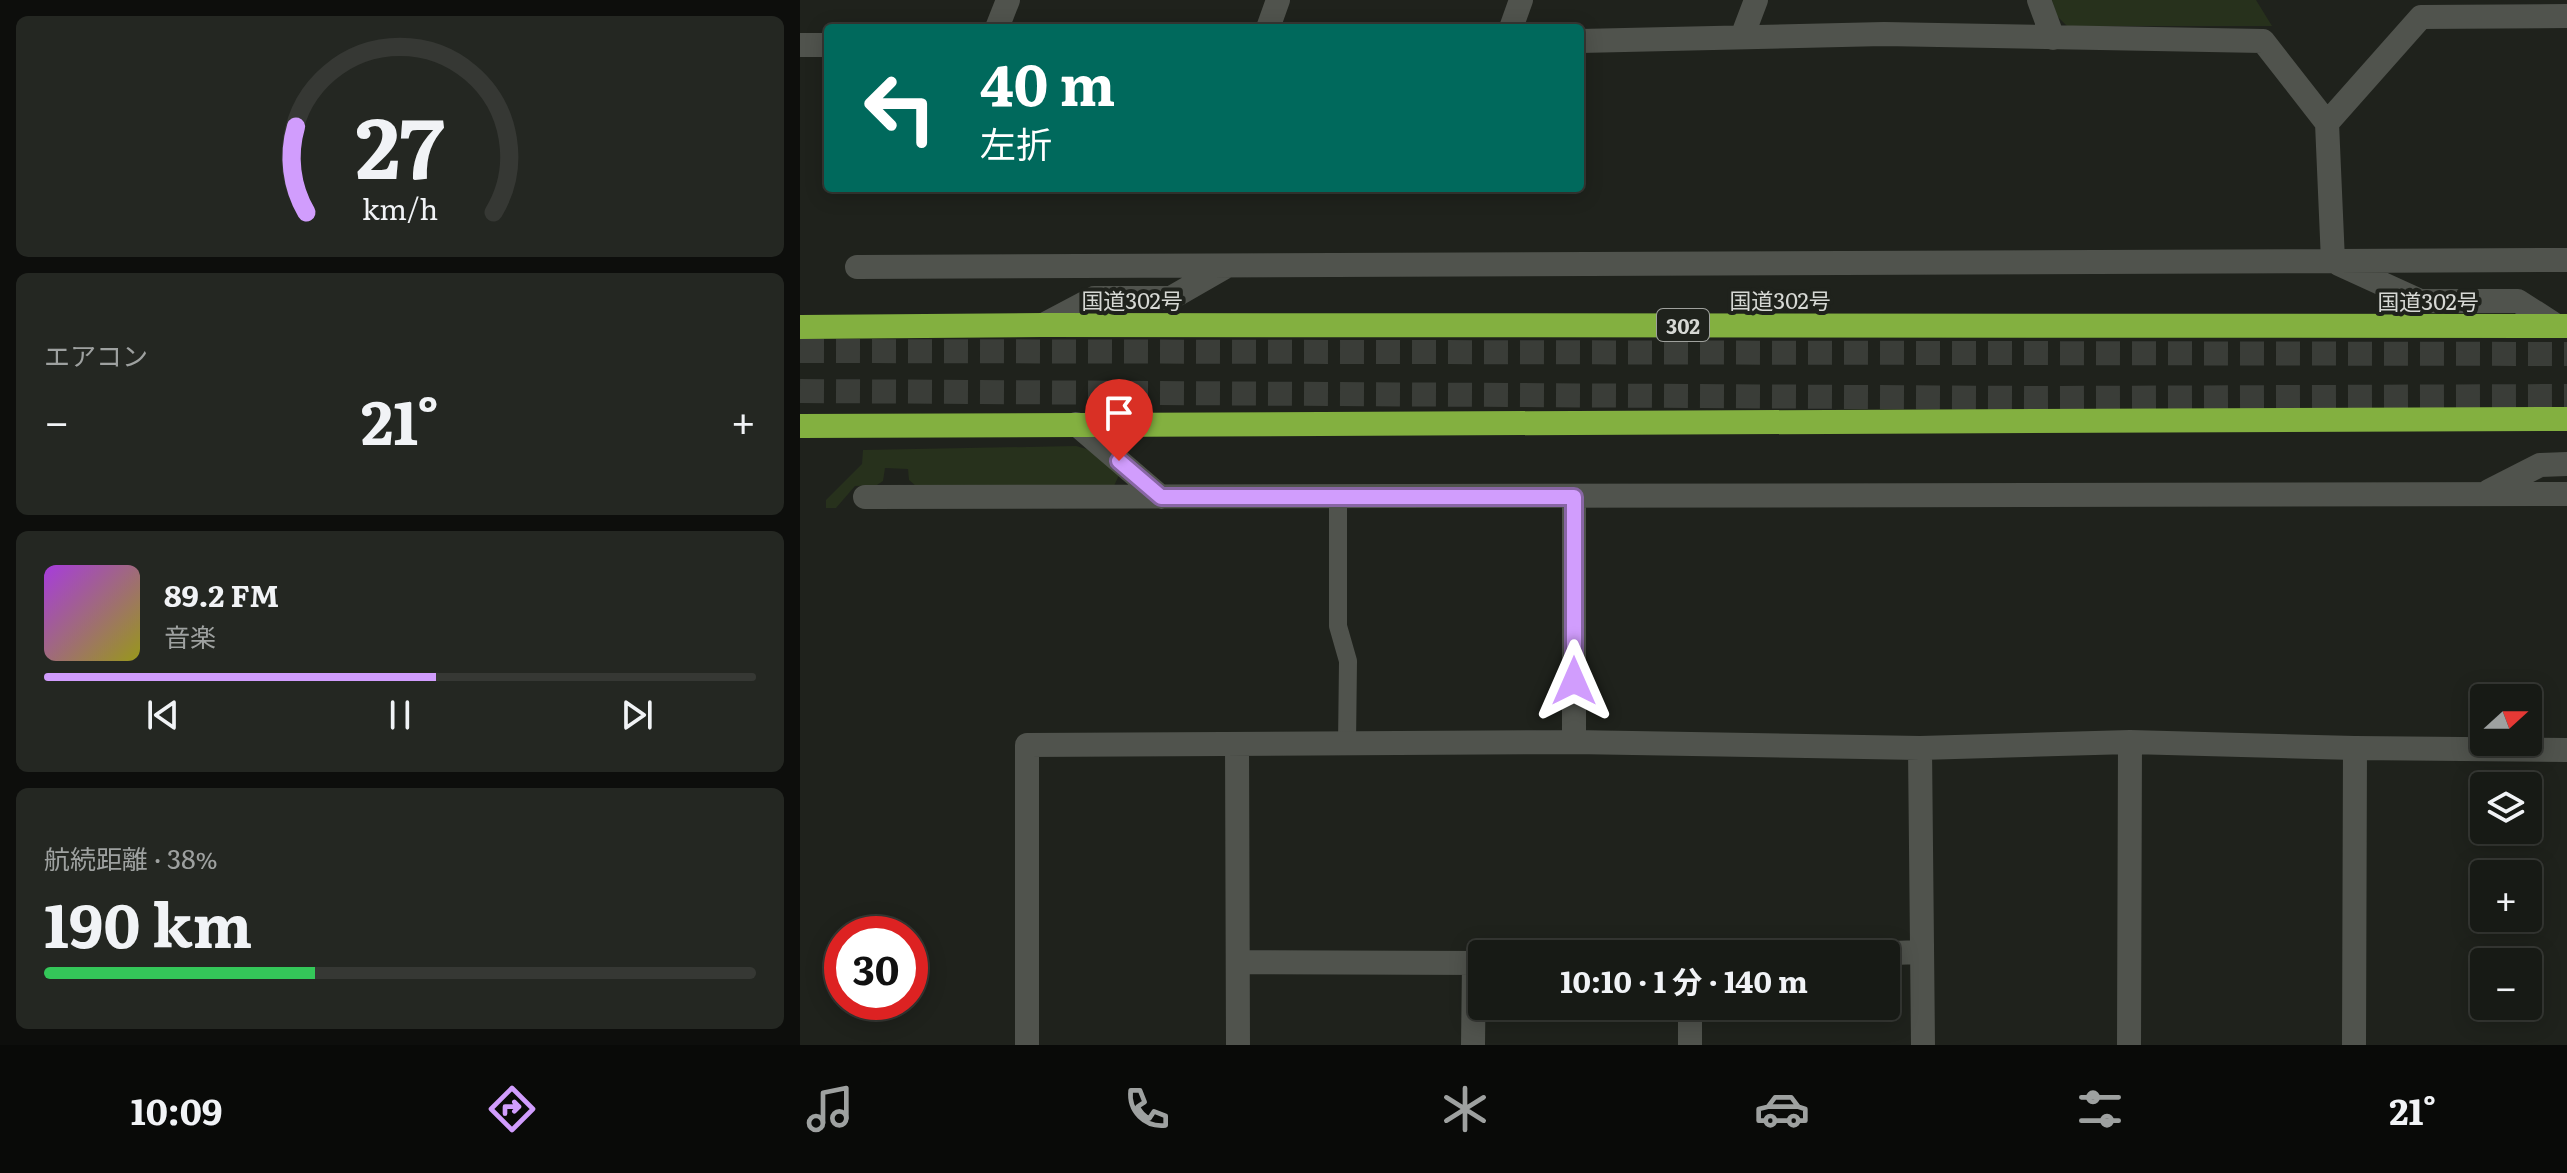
<!DOCTYPE html>
<html lang="ja">
<meta charset="utf-8">
<style>
body{margin:0;font-family:Literata,"Noto Sans JP",serif;background:#242722;color:#f1f3f6;height:100vh;display:flex;flex-direction:column;font-size:30px;white-space:nowrap}
*{box-sizing:border-box;margin:0}
p{font-size:26px;color:#9ea1a0}
.icon{flex:none;width:44px;height:44px;fill:none;stroke:currentColor;stroke-width:2;stroke-linecap:round;stroke-linejoin:round}
.map{position:relative;flex:1;overflow:hidden}
.details{display:flex;flex-direction:column;gap:16px;padding:16px;background:#0d0e0c;width:800px}
.details>*{flex:none}
.top-card{position:absolute;left:24px;top:24px;width:760px;height:168px;border-radius:8px;box-shadow:0 4px 20px #0003,0 0 0 2px #363834;background:#00695c;color:#fff;overflow:hidden}
.needle{width:52px;rotate:69deg}
.buttons{position:absolute;left:1670px;top:684px;display:grid;gap:16px}
.buttons a{display:grid;place-items:center;width:72px;height:72px;border-radius:8px;background:#171a15;box-shadow:0 4px 20px #0003,0 0 0 2px #363834;font-size:40px}
.speed{position:absolute;left:24px;top:916px;display:flex;gap:16px;font-size:40px;font-weight:700;text-align:center}
.speed>*{display:grid;place-content:center;width:104px;height:104px;border-radius:50%;background:#171a15;box-shadow:0 4px 20px #0003,0 0 0 2px #363834;line-height:1}
.speed .limit{border:12px solid #d22;background:#fff;color:#111}
.pin{position:absolute;display:grid;place-items:center;width:68px;height:68px;color:#fff;margin:-82px -34px;border-radius:50% 50% 50% 0;rotate:-45deg;box-shadow:0 0 8px #0007}
.pin .icon{rotate:45deg}
.me{position:absolute;width:88px;margin:-44px;rotate:0deg;stroke-linejoin:round;filter:drop-shadow(0 0 6px #0008)}
.turn{display:flex;align-items:center;gap:28px;height:168px;padding:0 24px;font-size:36px}
.turn .icon{width:104px;height:104px;stroke-width:2.5}
.turn b{display:block;font-size:56px;line-height:68px}
.big{font-size:60px;font-weight:700;line-height:1.1}
.details .tile{flex:1;display:flex;flex-direction:column;justify-content:center;gap:12px;min-width:0;padding:0 28px;border-radius:12px;background:#242722}
.details .dial{align-items:center;gap:0}
.dial svg{height:208px;overflow:visible;fill:none;stroke:#363834;stroke-width:7;stroke-linecap:round;text-anchor:middle}
.dial text{fill:#f1f3f6;stroke:none}
.song{display:flex;align-items:center;gap:24px}
.cover{width:96px;height:96px;border-radius:12px;background:linear-gradient(135deg,hsl(280 70% 55%),hsl(60 70% 35%))}
.played{height:8px;border-radius:4px;background:linear-gradient(90deg,#d19dfd 55%,#363834 55%)}
.keys{display:flex;justify-content:space-around;direction:ltr}
.heat{display:flex;justify-content:space-between;align-items:center;font-size:44px;direction:ltr}
.charge{height:12px;border-radius:6px;background:linear-gradient(90deg,#34c759 38%,#363834 0)}
.trip{position:absolute;left:668px;top:940px;width:432px;height:80px;border-radius:8px;background:#171a15;box-shadow:0 4px 20px #0003,0 0 0 2px #363834;font-weight:700;line-height:80px;text-align:center}
.dock{display:flex;height:128px;justify-content:space-around;align-items:center;background:#090a08;color:#9ea1a0}
.dock .icon{width:56px;height:56px}
.dock .selected{color:#d19dfd}
.dock b{font-size:36px;color:#f1f3f6}
main{display:flex;flex:1;min-height:0}
.map>svg:first-child{display:block}
.green{fill:#27311c}
.lines{fill:none;stroke-linecap:round;stroke-linejoin:round}
.highway-tunnel{stroke:#3a3d38;stroke-width:24;stroke-dasharray:24 12;stroke-linecap:butt}
.lane{stroke:#50534d;stroke-width:18}
.street{stroke:#50534d;stroke-width:24}
.highway{stroke:#83b040;stroke-width:24}
.route-casing{stroke:#8866a4;stroke-width:20}
.route{stroke:#d19dfd;stroke-width:14}
.labels{text-anchor:middle;dominant-baseline:central;stroke-width:8;stroke-linejoin:round;paint-order:stroke}
.shield{fill:#1f221c;stroke:#9fa19d;stroke-width:2}
.shield-label{font-size:20px;font-weight:bold;fill:#d6d8d4}
.street-label{font-size:22px;fill:#d6d8d4;stroke:#1f221c}
</style>
<main>
<section class="details">
<div class="tile dial"><svg viewBox="0 0 100 80">
<path d="M14 69A42 42 0 1 1 86 69"/>
<path d="M14 69A42 42 0 0 1 10 36" stroke="#d19dfd"/>
<text x="50" y="56" font-size="32" font-weight="700">27</text>
<text x="50" y="72" font-size="11">km/h</text>
</svg></div>
<div class="tile"><p>エアコン</p>
<div class="heat"><a>−</a><b class="big">21°</b><a>+</a></div>
</div>
<div class="tile">
<div class="song"><i class="cover"></i><div><b>89.2 FM</b><p>音楽</p></div></div>
<div class="played"></div>
<div class="keys"><svg class="icon" aria-label="previous" viewBox="0 0 24 24"><path d="M18 5L8 12l10 7zM5 5v14"/></svg><svg class="icon" aria-label="pause" viewBox="0 0 24 24"><path d="M8 5v14M16 5v14"/></svg><svg class="icon" aria-label="next" viewBox="0 0 24 24"><path d="M6 5l10 7-10 7zM19 5v14"/></svg></div>
</div>
<div class="tile"><p>航続距離 · 38%</p><b class="big">190 km</b><div class="charge"></div></div>
</section>
<div class="map">
<svg width="1767" height="1045" viewBox="0 0 1767 1045">
<rect width="100%" height="100%" fill="#1f221c"/>
<!-- green -->
<path class="green" d="M1252,0h204l16,26h-205l-10,-10z
M276,446l14,4 29,25 -5,11h-198l-7,-6 -1,-11 -23,-1 -2,13 -6,4 -22,1 -19,22h-10v-8l36,-36 1,-14z"/>
<g class="lines">
<!-- highway-tunnel -->
<path class="highway-tunnel" d="M0,351l1767,3
M0,391l1241,7 526,-2"/>
<!-- lane -->
<path class="lane" d="M538,497v129l10,35 -1,83"/>
<!-- street -->
<path class="street" d="M1239,0l14,38
M197,28l11,-28
M468,28l10,-28
M711,28l10,-28
M942,37l14,-37
M780,41l304,-7 379,7 64,82 6,138
M0,45h28
M1527,123l94,-106 146,-1
M1539,264l81,37h98l39,25
M57,267l1710,-7
M243,325l51,-27h77l54,-31
M276,424l85,73
M1689,491l51,-26 27,-1
M65,497l1702,-3
M774,497v245
M437,744l1,301
M1120,748l3,297
M1063,954l59,-2
M438,962l244,1
M890,1006v39
M227,1045v-300l547,-3 346,6 210,-6 225,6 212,2
M673,1045l1,-82
M1329,1045l1,-303
M1554,1045l1,-297"/>
<!-- highway -->
<path class="highway" d="M0,327l243,-2 1524,1
M0,426l1767,-7"/>
</g>
<g class="lines">
<!-- route casing -->
<g class="route-casing">
<path id="route" d="M319,461l42,36h413v184"/>
</g>
<!-- route -->
<use href="#route" class="route"/>
</g>
<g class="labels">
<!-- shield labels -->
<rect class="shield" x="857" y="309" width="52" height="32" rx="6"/>
<g class="shield-label">
<text x="883" y="325">302</text>
</g>
<!-- street labels -->
<g class="street-label">
<text x="332" y="299">国道302号</text>
<text x="980" y="299">国道302号</text>
<text x="1628" y="300">国道302号</text>
</g>
</g>
</svg>
<div class="buttons">
<a><svg class="needle" viewBox="-14 -14 28 28"><path d="M0-13l5 13h-10z" fill="#e53935"/><path d="M0 13l5-13h-10z" fill="#9ea1a0"/></svg></a>
<a><svg class="icon" aria-label="layers" viewBox="0 0 24 24"><path d="M12 4l9 5-9 5-9-5zM3 14l9 5 9-5"/></svg></a>
<a>+</a>
<a>−</a>
</div>
<div class="speed"><div class="limit">30</div></div>
<div class="pin" style="left:319px;top:461px;background:#d93025"><svg class="icon" aria-label="arrive" viewBox="0 0 24 24"><path d="M6 21V4h12l-3 4 3 4H6"/></svg></div>
<svg class="me" style="left:774px;top:681px" viewBox="-20 -20 40 40"><path d="M0-17L14 15 0 8-14 15z" fill="#d19dfd" stroke="#fff" stroke-width="4"/></svg>
<div class="trip">10:10 · 1 分 · 140 m</div>
<div class="top-card">
<div class="turn"><svg class="icon" aria-label="left" viewBox="0 0 24 24"><path d="M17 20v-9H6M10 6l-5 5 5 5"/></svg><div><b>40 m</b>左折</div></div>
</div>
</div>
</main>
<nav class="dock">
<b>10:09</b>
<svg class="icon selected" aria-label="directions" viewBox="0 0 24 24"><path d="M12 3l9 9-9 9-9-9zM9 14v-3h6M13 9l2 2-2 2"/></svg>
<svg class="icon" aria-label="music" viewBox="0 0 24 24"><path d="M9 18V5l10-2v13"/><circle cx="6" cy="18" r="3"/><circle cx="16" cy="16" r="3"/></svg>
<svg class="icon" aria-label="phone" viewBox="0 0 24 24"><path d="M5 4h4l2 5-3 2q2 4 5 5l2-3 5 2v4C11 20 4 13 5 4z"/></svg>
<svg class="icon" aria-label="climate" viewBox="0 0 24 24"><path d="M12 3v18M4 7l16 10M4 17L20 7"/></svg>
<svg class="icon" aria-label="car" viewBox="0 0 24 24"><path d="M5 17H2v-5l4-1 3-4h7l3 4 3 1v5h-3M9 17h6M6 11h13"/><circle cx="7" cy="17" r="2"/><circle cx="17" cy="17" r="2"/></svg>
<svg class="icon" aria-label="filters" viewBox="0 0 24 24"><path d="M4 7h16M4 17h16"/><circle cx="9" cy="7" r="2"/><circle cx="15" cy="17" r="2"/></svg>
<b>21°</b>
</nav>
